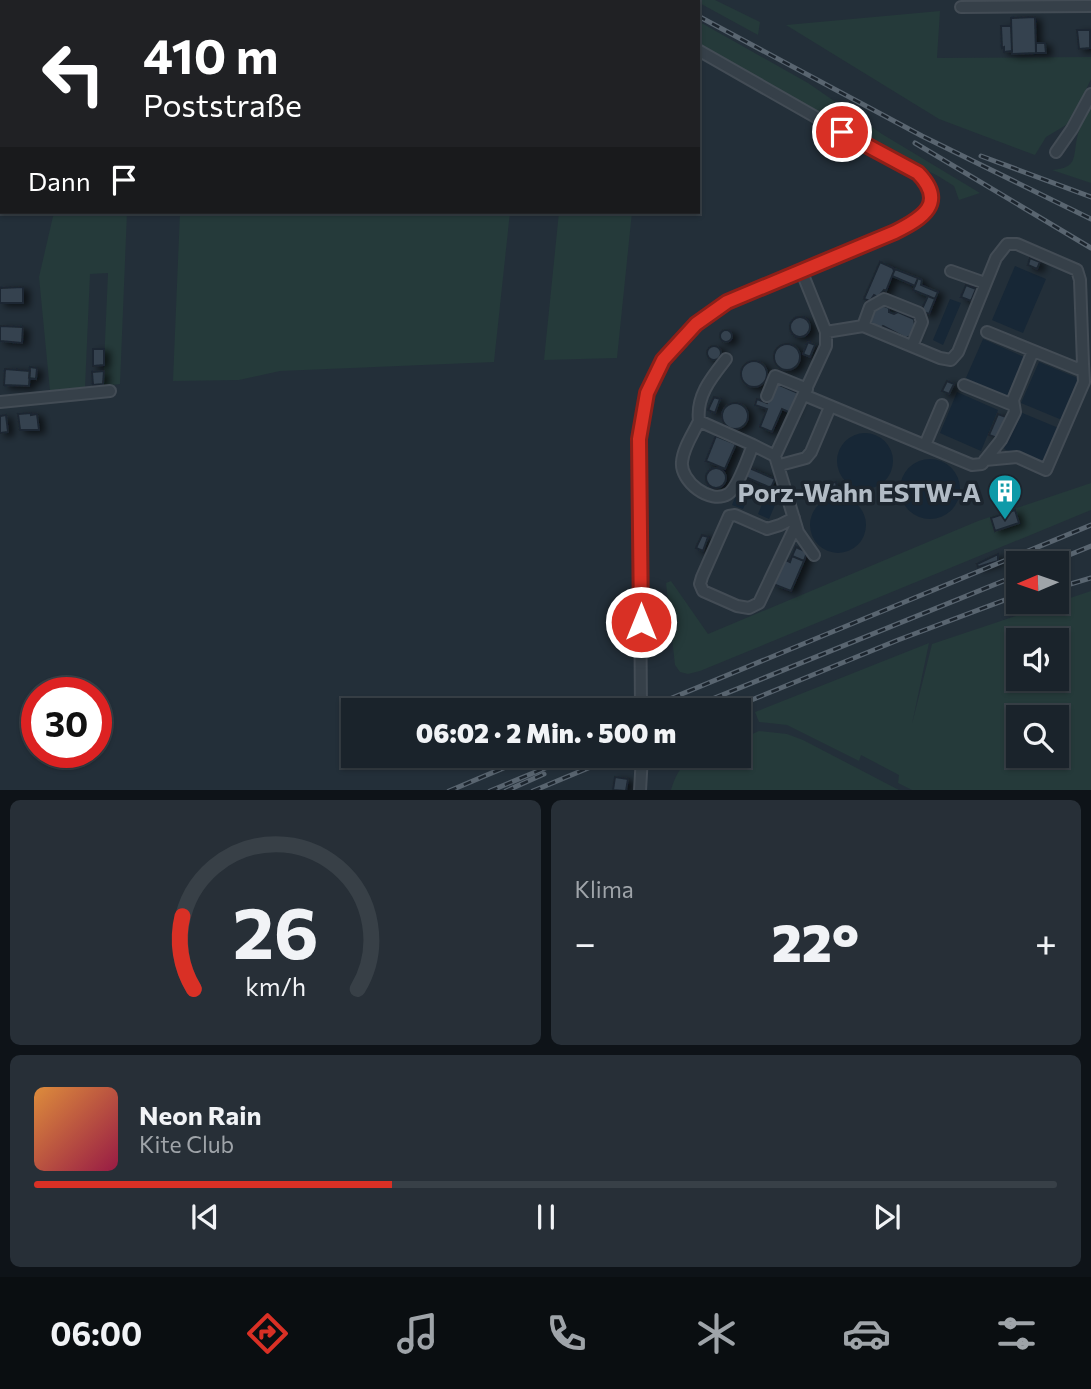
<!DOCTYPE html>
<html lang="de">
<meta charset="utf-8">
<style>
body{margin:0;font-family:Commissioner,sans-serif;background:#272f37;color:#f1f3f6;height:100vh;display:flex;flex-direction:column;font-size:26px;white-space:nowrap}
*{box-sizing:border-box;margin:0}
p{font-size:23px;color:#9fa4a9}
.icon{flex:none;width:38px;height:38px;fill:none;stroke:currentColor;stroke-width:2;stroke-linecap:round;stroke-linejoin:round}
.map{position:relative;height:790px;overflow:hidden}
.panel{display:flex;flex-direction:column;gap:10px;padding:10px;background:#0e1318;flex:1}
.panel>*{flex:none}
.top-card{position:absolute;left:0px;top:0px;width:700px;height:214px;box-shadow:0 2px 5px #0004,0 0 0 2px #384047;background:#202124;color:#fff;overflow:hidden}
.needle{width:46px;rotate:268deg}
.tools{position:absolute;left:1006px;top:551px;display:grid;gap:14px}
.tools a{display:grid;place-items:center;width:63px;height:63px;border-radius:0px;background:#1a232b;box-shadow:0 2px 5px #0004,0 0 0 2px #384047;font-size:35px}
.speed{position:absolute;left:21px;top:677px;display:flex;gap:14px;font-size:35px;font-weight:700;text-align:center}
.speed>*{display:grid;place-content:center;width:91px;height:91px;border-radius:50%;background:#1a232b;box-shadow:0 2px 5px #0004,0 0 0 2px #384047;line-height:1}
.speed .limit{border:10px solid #d22;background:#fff;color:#111}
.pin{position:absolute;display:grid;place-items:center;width:60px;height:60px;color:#fff;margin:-30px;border:4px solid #fff;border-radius:50%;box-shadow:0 2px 7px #0007}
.me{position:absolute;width:77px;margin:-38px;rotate:0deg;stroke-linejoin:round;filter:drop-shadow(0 0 5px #0008)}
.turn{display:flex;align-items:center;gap:24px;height:147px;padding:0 28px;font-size:32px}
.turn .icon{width:91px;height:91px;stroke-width:2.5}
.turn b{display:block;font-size:49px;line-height:60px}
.then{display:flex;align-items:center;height:66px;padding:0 28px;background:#0003;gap:14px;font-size:26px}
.big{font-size:52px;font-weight:800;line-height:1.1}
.panel .widget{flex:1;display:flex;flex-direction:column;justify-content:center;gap:10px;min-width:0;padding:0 24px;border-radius:10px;background:#272f37}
.panel .dial{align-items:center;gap:0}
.dial svg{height:182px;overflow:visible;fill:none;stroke:#384047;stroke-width:7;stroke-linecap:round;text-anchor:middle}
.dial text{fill:#f1f3f6;stroke:none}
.song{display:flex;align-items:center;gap:21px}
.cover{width:84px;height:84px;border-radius:10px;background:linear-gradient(135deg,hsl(30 70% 55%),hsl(340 70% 35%))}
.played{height:7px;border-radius:4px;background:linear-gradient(90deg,#d93025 35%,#384047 35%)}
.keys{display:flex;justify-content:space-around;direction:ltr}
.heat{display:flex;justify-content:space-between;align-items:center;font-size:38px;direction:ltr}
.panel .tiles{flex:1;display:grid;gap:10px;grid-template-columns:1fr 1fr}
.widget:last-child{grid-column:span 2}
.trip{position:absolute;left:341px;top:698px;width:410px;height:70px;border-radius:0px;background:#1a232b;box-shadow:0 2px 5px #0004,0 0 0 2px #384047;font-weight:800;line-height:70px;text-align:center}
.tab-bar{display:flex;height:112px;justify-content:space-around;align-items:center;background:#0a0e11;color:#9fa4a9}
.tab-bar .icon{width:49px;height:49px}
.tab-bar .selected{color:#d93025}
.tab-bar b{font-size:32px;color:#f1f3f6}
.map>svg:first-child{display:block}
.green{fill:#253a3a;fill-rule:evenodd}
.water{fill:#172736}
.building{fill:#354350;stroke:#1e2730;stroke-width:2;filter:url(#shadow)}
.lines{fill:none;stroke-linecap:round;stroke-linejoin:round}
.minor-casing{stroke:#434c55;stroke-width:14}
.minor{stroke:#364049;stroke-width:10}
.rail-casing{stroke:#596570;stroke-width:5}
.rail{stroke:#1c252e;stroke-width:2.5;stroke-dasharray:8;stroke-linecap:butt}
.route-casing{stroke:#8d1f18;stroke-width:18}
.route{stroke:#d93025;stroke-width:12}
.labels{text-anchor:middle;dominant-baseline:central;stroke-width:7;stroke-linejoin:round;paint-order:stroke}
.poi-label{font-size:26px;font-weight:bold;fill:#b1bbc5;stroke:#1c252e;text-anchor:end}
</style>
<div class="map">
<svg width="1091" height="791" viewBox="0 0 1091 791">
<defs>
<filter id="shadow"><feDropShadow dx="5.5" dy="3" stdDeviation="3.5" flood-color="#0009"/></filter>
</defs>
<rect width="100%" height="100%" fill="#232f39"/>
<!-- green -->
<path class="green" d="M694,0h21l45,22 -2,13z
M940,11l-3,47 154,-1v22l-20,43 -25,15 -11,18 -96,-36 -153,-94z
M698,21l110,62 74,51 98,59 -21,7 -5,-14 -16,-10 -73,-37 -167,-95z
M1091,105v78l-39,-13c26,-2 21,-13 25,-32 2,-11 9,-22 14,-33z
M54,212h73l-7,172 -17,2 5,-113 -18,1 -5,114 -35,3 -11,-114z
M180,212h330l-16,150 -214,9 -41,9 -66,1z
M559,212h73l-15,146 -73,2z
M1091,483v27l-391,161 -12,3 -8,-2 -5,-7 -9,-82 5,-2 37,53 270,-113z
M1091,591v199h-179l-14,-7 1,-8 -38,-20 -2,6 -72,-36 -28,-3 -4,-10 174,-69 -17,81 20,-80zM1018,640h39v39h-39zM1018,718h39v38h-39z
M759,731l28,3 16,6 96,50h-228c12,-40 31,-34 67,-34l1,-16z"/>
<!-- water -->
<path class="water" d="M1015,266l31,13 -23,54 -31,-13z
M950,299l11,4 -18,42 -10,-5z
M983,339l41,18 -18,41 -41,-18z
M1039,362l41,17 -18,41 -41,-17z
M957,392l41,18 -17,41 -41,-18z
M1020,412l41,17 -16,38 -41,-18z
M837 461a28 28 0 1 1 56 0a28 28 0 1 1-56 0Z
M900 489a30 30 0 1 1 60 0a30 30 0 1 1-60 0Z
M743,479l11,5 -11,25 -11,-4z
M769,488l11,5 -11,26 -11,-5z
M810 525a28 28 0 1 1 56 0a28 28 0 1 1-56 0Z"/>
<!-- building -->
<path class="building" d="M1035,17l1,36 -24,1 -1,-36z
M1001,26h10l1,25 -8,1v-5l-2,1z
M1077,30h13v18l-11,1z
M1036,43h9l1,10h-10z
M1030,258l10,4 -3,7 -9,-4z
M880,262l13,6 1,3 -8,20 -2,-1 -6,7 -4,-2 -4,6 -6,-2z
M895,269l23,9 -3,8 -23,-10z
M918,278l4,2 -1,5 17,7 -3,7 -22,-9z
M966,285l10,4 -5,12 -10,-4z
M23,287v16h-23v-15z
M928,296l7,3 -6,15 -8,-3z
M880,304l9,4v4l5,2 4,-2 16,7 1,6 -4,11 -5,2 -23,-12 -3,3 -9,-4 -1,-6 4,-11z
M790 327a10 10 0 1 1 20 0a10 10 0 1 1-20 0Z
M0,326l23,1 -1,16 -22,-2z
M720 336a6 6 0 1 1 12 0a6 6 0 1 1-12 0Z
M808,342l7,3 -5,12 -7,-3z
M774 357a13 13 0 1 1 26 0a13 13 0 1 1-26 0Z
M707 353a7 7 0 1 1 14 0a7 7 0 1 1-14 0Z
M93,349h11v16l-11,1z
M741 374a13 13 0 1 1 26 0a13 13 0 1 1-26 0Z
M30,367l7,1 -1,11 -7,-1z
M5,369l25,2 -1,15 -25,-1z
M104,371l-1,13 -10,1 -1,-13z
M947,381l7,3 -5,10 -7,-3z
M775,383l23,10 -7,20 -9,-4 -10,23 -12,-5 7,-18 -12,-4 2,-6 10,4z
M714,397l6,2 -5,14 -7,-3z
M722 416a13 13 0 1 1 26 0a13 13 0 1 1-26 0Z
M31,413v2l6,-1 2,16h-19l-2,-16z
M998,414l8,3 -9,21 -8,-3z
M6,415l2,17 -8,1v-17z
M716,436l20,8 -11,25 -19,-8z
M747,467l28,12 -4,9 -28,-12z
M706 478a10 10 0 1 1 20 0a10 10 0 1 1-20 0Z
M836,482l1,6 -15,3 -1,-6z
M1015,510l4,13 -24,8 -4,-13z
M702,535l6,2 -5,14 -7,-3z
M796,547l11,5 -3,9 -12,-5z
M998,554v7l-20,6 -1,-3z
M792,556l12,5 -13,30 -18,-7 11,-25 6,3z
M615,777l13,2 -2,12 -13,-1z"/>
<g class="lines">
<!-- minor casing -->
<g class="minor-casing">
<path id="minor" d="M609,0l3,2
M961,7l130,-1
M1056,152l16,-23 19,-35
M801,270l25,62v14l-51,110 23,76 16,23
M951,271l34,12
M863,326l7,-19 14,-8 35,14 3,9 -10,24
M826,332l37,-6 77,32 11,2 7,-8 38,-94 11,-14h10l60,26 3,10 3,84 -5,5 -91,-37
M964,385l49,20
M804,395l168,70 10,-1 19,-24 14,-28 -2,-12 20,-49
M767,396l8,-20 32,13
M0,402l110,-11
M699,421c-3,-25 12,-43 27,-62
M753,445l-54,-24c-6,13 -16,27 -17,41 -2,19 28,43 46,32 10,-6 20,-37 25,-49l22,11
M925,445l17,-40
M985,460l32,-3 29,13 38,-88 -1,-18
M780,465l26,-7 5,-6 19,-45
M794,518l-14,7 -13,4 -32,-14 -6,1 -27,61 -2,7 3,7 34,15 12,2 10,-5 37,-78
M641,710l-2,-271 8,-46 16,-33 33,-36 31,-22 189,-80c19,-18 21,-29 2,-49l-76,-41 -144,-82
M640,791l2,-35"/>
</g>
<!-- minor -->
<use href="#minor" class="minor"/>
<!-- rail casing -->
<g class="rail-casing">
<path id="rail" d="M669,0l4,2
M698,16l224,120 169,83
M915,143l176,105
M981,156l110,41
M1047,564l44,-18
M1057,588l34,-10
M643,710l448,-185
M685,710l333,-135
M727,710l171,-70 120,-45
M449,791l83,-35
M490,791l84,-35
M506,791l38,-17
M533,791l84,-35"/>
</g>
<!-- rail -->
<use href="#rail" class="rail"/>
</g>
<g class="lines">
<!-- route casing -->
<g class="route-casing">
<path id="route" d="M641,622l-2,-183 8,-46 16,-33 33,-36 31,-22 168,-70c28,-14 52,-29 23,-59l-76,-41"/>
</g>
<!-- route -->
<use href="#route" class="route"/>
</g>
<!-- icons -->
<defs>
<g id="building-pin" transform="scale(1.75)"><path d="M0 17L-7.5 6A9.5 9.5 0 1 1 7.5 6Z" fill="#0f9aa8" stroke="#1c252e"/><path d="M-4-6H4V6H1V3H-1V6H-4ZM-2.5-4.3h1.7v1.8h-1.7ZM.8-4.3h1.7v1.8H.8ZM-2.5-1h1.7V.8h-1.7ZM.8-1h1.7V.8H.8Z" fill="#fff"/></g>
</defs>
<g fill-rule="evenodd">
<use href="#building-pin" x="1005" y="491"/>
</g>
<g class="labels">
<!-- poi labels -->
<g class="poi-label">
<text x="981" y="491">Porz-Wahn ESTW-A</text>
</g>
</g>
</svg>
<div class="tools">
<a><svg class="needle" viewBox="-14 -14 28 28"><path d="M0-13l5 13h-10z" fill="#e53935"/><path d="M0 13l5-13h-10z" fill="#9fa4a9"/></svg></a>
<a><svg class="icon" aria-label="sound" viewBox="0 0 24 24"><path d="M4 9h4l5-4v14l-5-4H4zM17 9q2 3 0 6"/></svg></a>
<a><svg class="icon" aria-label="search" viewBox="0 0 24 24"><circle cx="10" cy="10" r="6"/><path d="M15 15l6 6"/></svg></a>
</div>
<div class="speed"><div class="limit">30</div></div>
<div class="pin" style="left:842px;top:132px;background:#d93025"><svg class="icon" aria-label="arrive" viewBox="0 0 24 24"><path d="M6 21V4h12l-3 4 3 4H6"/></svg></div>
<svg class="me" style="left:641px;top:622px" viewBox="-20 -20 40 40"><circle r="17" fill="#d93025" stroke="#fff" stroke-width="3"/><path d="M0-11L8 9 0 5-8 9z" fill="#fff"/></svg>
<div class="trip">06:02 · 2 Min. · 500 m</div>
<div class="top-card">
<div class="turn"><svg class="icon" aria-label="left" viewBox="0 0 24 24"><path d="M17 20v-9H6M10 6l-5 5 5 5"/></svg><div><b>410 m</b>Poststraße</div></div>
<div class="then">Dann<svg class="icon" aria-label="arrive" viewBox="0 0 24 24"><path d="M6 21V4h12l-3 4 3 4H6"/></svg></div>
</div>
</div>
<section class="panel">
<div class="tiles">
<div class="widget dial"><svg viewBox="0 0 100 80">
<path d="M14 69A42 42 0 1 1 86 69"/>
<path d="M14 69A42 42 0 0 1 9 37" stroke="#d93025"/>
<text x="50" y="56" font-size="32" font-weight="700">26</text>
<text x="50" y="72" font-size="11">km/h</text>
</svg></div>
<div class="widget"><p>Klima</p>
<div class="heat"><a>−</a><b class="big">22°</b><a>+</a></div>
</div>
<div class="widget">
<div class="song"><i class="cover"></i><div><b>Neon Rain</b><p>Kite Club</p></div></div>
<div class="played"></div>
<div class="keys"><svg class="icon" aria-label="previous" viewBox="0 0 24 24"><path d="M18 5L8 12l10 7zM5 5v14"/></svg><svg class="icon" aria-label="pause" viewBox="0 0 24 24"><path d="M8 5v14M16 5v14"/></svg><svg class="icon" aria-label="next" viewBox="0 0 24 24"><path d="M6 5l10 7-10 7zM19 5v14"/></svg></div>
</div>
</div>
</section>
<nav class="tab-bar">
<b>06:00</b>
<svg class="icon selected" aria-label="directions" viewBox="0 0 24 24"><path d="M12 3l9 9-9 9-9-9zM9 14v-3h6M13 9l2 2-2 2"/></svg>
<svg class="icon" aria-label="music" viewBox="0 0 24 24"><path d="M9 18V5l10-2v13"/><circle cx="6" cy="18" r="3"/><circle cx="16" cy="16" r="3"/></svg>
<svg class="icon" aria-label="phone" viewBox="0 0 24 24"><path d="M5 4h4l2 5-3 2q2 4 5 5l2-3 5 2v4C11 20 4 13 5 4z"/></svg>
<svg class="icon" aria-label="climate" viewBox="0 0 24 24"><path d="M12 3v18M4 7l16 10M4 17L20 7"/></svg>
<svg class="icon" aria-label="car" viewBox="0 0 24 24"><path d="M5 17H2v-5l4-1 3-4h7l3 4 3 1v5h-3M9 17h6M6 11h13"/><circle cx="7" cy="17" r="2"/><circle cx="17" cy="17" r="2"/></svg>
<svg class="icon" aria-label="filters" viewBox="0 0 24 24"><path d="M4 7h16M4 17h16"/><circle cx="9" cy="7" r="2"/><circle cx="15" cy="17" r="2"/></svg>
</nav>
